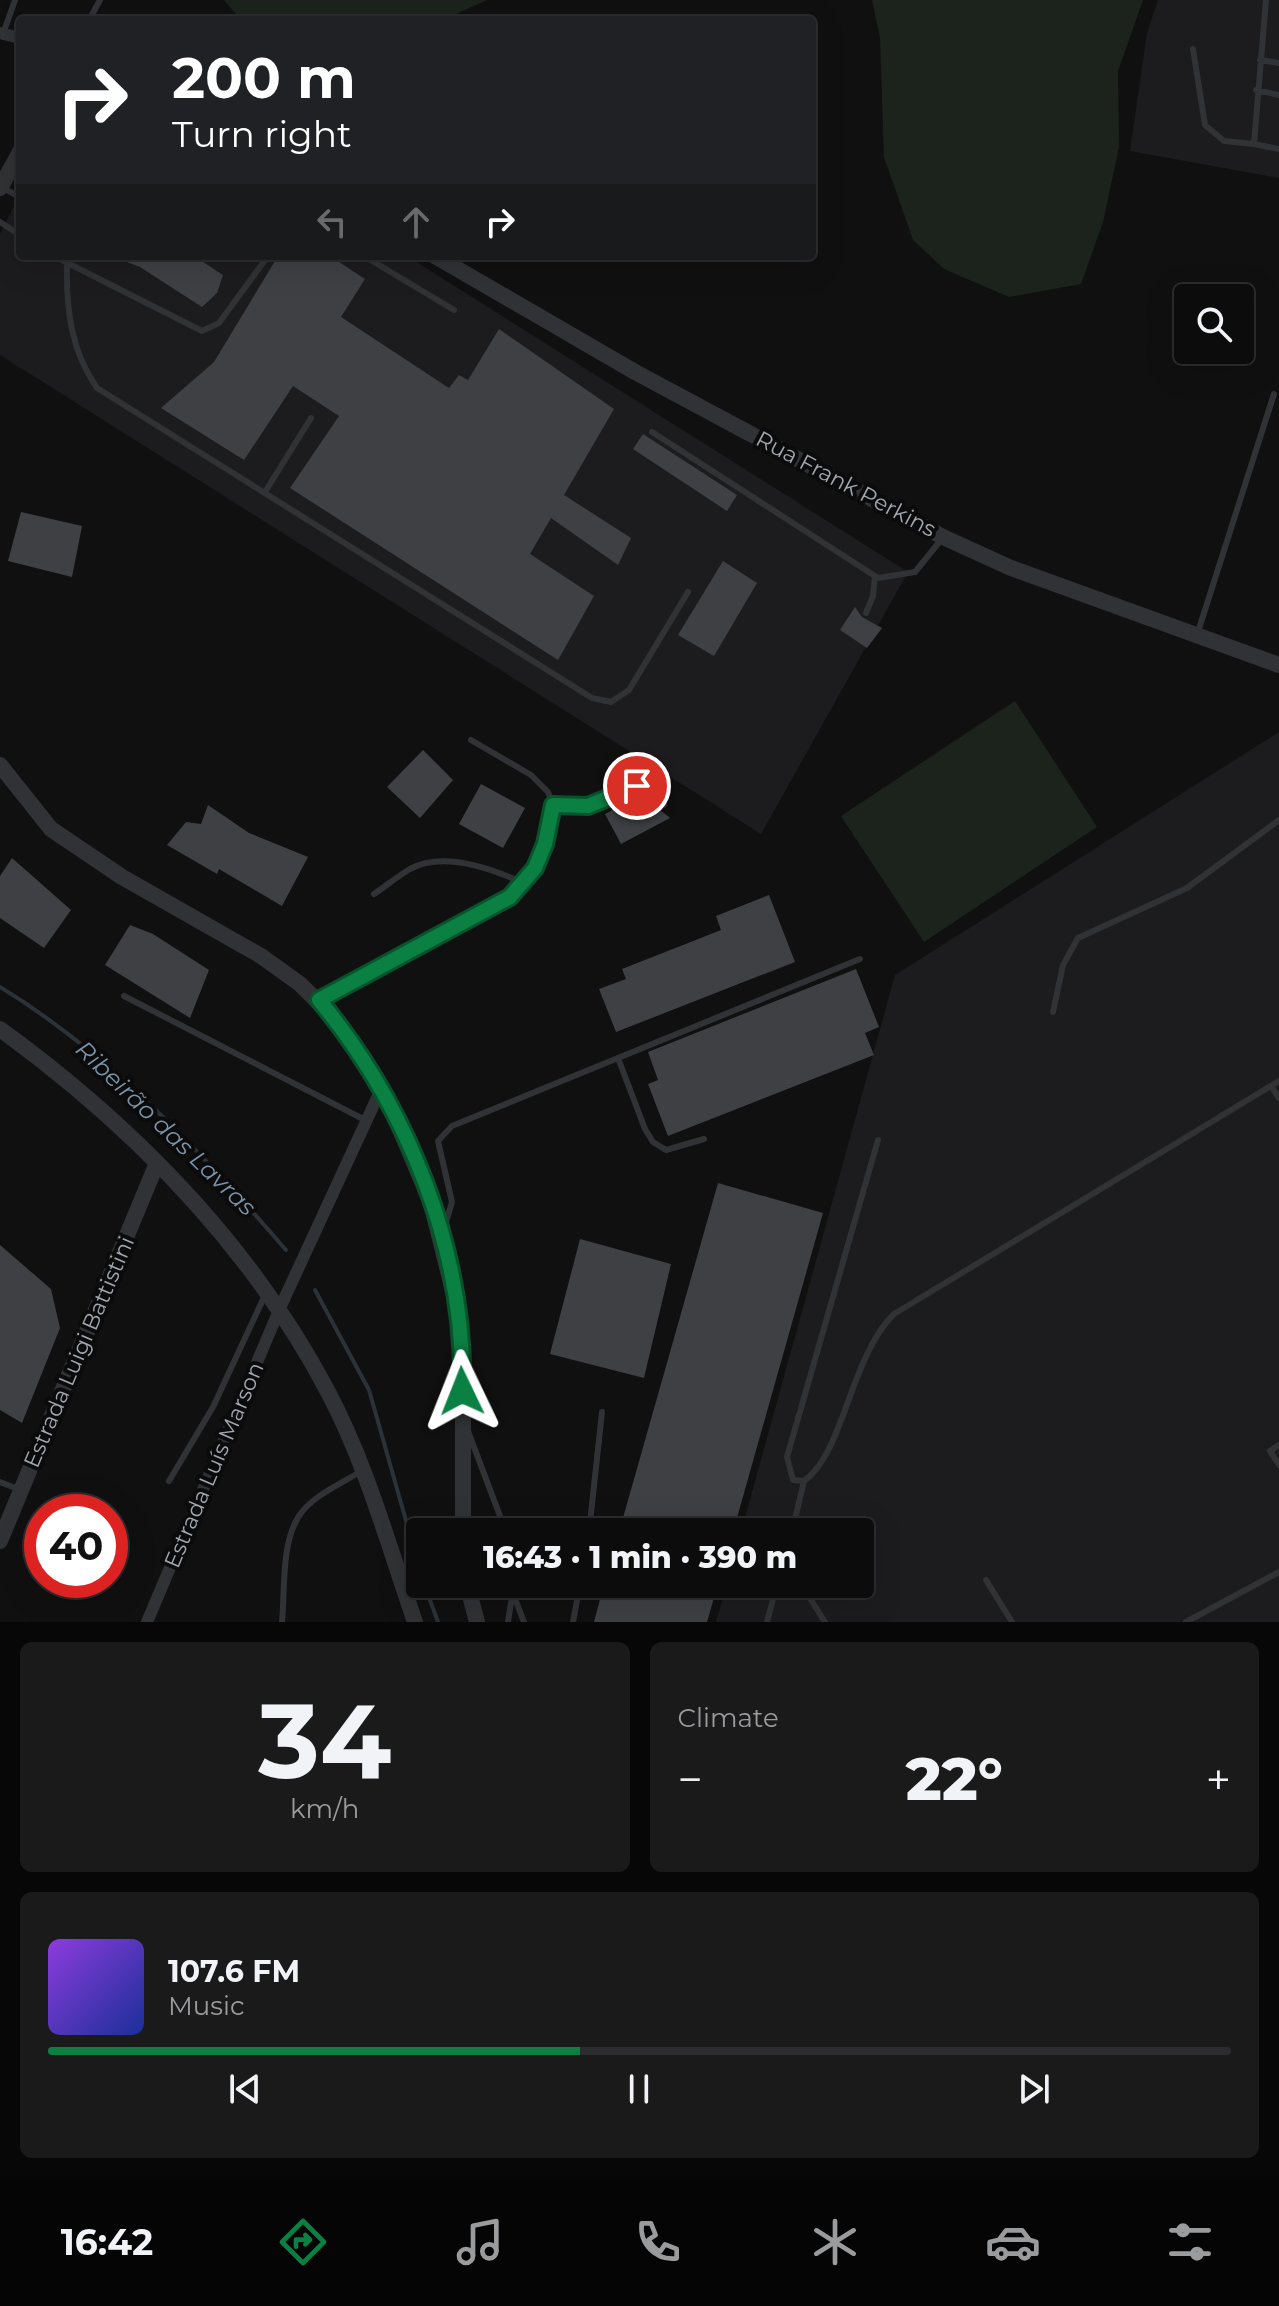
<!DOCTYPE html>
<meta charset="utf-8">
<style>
body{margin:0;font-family:Montserrat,sans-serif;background:#1a1a1b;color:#f1f3f6;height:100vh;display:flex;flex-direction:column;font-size:30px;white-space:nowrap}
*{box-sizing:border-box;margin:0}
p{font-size:26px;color:#9a9b9d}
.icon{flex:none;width:44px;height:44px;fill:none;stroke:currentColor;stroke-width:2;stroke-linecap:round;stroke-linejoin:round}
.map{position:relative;height:1622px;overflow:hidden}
.details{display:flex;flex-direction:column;gap:20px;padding:20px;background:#070707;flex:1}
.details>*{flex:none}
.banner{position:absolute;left:16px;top:16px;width:800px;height:244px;border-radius:8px;box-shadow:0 8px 32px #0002,0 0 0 2px #2c2c2e;background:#202124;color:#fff;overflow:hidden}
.tools{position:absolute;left:1174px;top:284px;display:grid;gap:16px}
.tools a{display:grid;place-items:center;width:80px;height:80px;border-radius:8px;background:#0c0c0d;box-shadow:0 8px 32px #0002,0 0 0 2px #2c2c2e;font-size:40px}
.speed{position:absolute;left:24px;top:1494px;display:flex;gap:16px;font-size:40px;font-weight:700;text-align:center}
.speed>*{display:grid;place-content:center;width:104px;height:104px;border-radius:50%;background:#0c0c0d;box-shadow:0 8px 32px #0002,0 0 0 2px #2c2c2e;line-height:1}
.speed .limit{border:12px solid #d22;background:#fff;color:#111}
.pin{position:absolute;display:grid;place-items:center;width:68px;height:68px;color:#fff;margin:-34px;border:4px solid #fff;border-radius:50%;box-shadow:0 2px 8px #0007}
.me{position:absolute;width:88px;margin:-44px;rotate:358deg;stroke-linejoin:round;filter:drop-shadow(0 0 6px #0008)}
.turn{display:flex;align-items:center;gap:28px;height:168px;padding:0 24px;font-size:36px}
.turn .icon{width:104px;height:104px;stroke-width:2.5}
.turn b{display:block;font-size:56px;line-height:68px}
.lanes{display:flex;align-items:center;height:76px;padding:0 24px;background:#0003;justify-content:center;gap:40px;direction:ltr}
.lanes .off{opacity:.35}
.big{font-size:60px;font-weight:800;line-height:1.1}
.details .tile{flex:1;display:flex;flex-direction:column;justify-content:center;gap:12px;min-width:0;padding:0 28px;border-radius:12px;background:#1a1a1b}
.details .dial{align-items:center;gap:0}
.dial b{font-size:104px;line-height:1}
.song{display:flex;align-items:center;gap:24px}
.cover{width:96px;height:96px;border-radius:12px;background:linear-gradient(135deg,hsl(270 70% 55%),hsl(230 70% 35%))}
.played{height:8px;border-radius:4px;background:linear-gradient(90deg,#0b8043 45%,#2c2c2e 45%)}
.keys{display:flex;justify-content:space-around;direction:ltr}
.heat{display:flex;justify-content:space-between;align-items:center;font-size:44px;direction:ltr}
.details .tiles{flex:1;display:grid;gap:20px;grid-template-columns:1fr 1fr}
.tile:last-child{grid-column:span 2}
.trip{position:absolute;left:406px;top:1518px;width:468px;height:80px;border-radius:8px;background:#0c0c0d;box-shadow:0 8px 32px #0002,0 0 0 2px #2c2c2e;font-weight:800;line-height:80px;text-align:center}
.tab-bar{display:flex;height:128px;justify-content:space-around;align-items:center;background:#050505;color:#9a9b9d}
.tab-bar .icon{width:56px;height:56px}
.tab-bar .selected{color:#0b8043}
.tab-bar b{font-size:36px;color:#f1f3f6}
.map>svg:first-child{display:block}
.built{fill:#1c1c1e}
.green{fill:#1c231d}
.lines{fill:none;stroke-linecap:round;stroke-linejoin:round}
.stream{stroke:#2b3238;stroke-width:4}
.building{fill:#3f4044}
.service{stroke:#313235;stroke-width:6}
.minor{stroke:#313235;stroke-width:12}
.tertiary{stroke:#313235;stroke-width:16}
.route-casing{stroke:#07532c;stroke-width:20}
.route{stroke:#0b8043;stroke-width:14}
.labels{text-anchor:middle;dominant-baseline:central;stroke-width:8;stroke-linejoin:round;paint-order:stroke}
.street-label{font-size:22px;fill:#a2a7b0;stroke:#0b0b0c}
.water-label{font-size:24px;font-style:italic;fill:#7c94a8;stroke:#0b0b0c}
</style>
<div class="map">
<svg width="1279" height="1622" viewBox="0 0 1279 1622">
<rect width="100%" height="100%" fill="#101011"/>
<!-- built -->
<path class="built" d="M1158,0h121v178l-149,-27 17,-118z
M20,194v62h387l501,316 -147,262 -761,-479v-121z
M1279,732v890h-563l11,-38h133v-52h-119l154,-557z"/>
<!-- green -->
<path class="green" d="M224,0h263l-44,20h-202z
M872,0h271l-25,71 1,76 -16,75 -22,62 -72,13 -65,-28 -31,-29 -29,-83 -4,-119z
M1015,701l82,126 -173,115 -83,-126z"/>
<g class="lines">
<!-- stream -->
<path class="stream" d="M0,987c110,67 202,166 286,263
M315,1290l54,100 51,180
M424,1584l14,38"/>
</g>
<!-- building -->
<path class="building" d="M111,256h83l29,19 -6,18 -15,14 -62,-40z
M278,256h52l35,23 -24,38 108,71 10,-13 9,5 31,-51 115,80 -50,86 67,43 -13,27 -67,-47 -21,36 64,42 -36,64 -268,-172 49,-72 -46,-30 -49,74 -83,-52 53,-46z
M643,434l94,61 -10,16 -94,-62z
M21,512l61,14 -10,51 -64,-16z
M723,561l34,22 -43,73 -36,-21z
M855,607l7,10 20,11 -15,20 -27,-18z
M423,750l30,30 -33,38 -33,-31z
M481,784l44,24 -22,40 -44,-24z
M642,795l28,23 -49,26 -16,-30z
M208,805l41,28 59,24 -26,49 -63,-37 -2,5 -50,-29 19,-23 15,2z
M12,858l59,52 -27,38 -44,-30v-42z
M769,895l26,67 -179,70 -17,-43 27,-10 -4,-10 99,-39 -5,-14z
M130,925l23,9 56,36 -19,48 -85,-53z
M856,969l23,58 -14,6 9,22 -206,81 -20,-52 10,-4 -10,-28z
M718,1183l105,30 -90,319h-114z
M580,1239l91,25 -27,114 -94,-24z
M0,1245l51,44 9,39 -38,95 -22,-13z
M604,1584h114l-11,38h-113z"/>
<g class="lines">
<!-- service -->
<path class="service" d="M1266,0l-12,144 25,5
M89,20l11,-20
M3,34l12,-34
M1193,49l12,76 19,16 30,3
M1260,60l19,3
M1256,90l23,5
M1,187l19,10
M0,222l20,13
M54,256l148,75 17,-8 49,-67
M364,256l90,54
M67,264c-1,45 4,87 30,124l495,310 19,4 18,-12 59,-98
M652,432l226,146 37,-6 26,-32
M265,492l46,-74
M866,613l7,-17 2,-20
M1197,635l77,-241
M553,805l35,1 52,-21 24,20
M374,894c12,-8 24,-18 36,-25 33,-18 83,0 115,15
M124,996l243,125
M319,999l191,-102 25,-29 17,-50 1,-13 -5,-13 -17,-17 -60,-35
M1053,1012l10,-47 15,-27 109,-50 92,-68
M618,1058l27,71 8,13 13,8 38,-11
M1271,1086l8,12
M878,1140l-91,317 6,23 11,1c40,-28 46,-124 90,-167l385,-233
M443,1233l9,-31 -14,-61 14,-15 408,-167
M468,1431l38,101
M1279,1445l-9,6 9,14
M169,1481l44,-74 52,-112
M0,1482l18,7
M589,1532l13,-120
M792,1532l12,-51
M986,1580l26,42
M801,1584l24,38
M514,1596l10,26
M282,1622c3,-31 -1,-79 17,-106 13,-20 41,-32 61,-44
M508,1622l6,-38
M573,1622l7,-38
M767,1622l10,-38
M1186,1622l93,-50"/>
<!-- minor -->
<path class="minor" d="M0,33l20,5
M147,1622l133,-314 102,-221"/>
<!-- tertiary -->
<path class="tertiary" d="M0,188l20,-36
M435,256l200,116 308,165 68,31 268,97
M0,765l51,64 71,48 139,79 39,28 34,34 48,69 49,116 24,96 8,68v165
M0,1029c132,96 250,216 327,361 39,73 61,154 88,232
M0,1541l157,-378
M467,1584l10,38"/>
</g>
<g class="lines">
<!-- route casing -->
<g class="route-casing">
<path id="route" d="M462,1391c4,-141 -55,-285 -143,-391l191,-103 25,-29 10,-24 8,-39 35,1 49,-20"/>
</g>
<!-- route -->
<use href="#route" class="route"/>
</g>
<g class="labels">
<!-- street labels -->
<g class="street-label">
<text transform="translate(846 484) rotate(28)">Rua Frank Perkins</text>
<text transform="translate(79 1352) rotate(-67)">Estrada Luigi Battistini</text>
<text transform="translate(214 1465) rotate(-67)">Estrada Luís Marson</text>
</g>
<!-- water labels -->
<g class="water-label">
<text transform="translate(166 1128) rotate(44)">Ribeirão das Lavras</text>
</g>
</g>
</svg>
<div class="tools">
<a><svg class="icon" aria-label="search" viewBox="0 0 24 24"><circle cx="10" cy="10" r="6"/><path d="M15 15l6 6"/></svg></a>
</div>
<div class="speed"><div class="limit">40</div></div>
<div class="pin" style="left:637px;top:786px;background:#d93025"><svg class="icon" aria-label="arrive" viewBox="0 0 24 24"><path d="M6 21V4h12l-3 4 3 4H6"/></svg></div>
<svg class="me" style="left:462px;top:1391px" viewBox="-20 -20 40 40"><path d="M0-17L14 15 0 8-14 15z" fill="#0b8043" stroke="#fff" stroke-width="4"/></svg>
<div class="trip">16:43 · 1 min · 390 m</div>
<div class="banner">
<div class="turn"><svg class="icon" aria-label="right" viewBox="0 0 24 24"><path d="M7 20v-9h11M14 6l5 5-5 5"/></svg><div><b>200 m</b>Turn right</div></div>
<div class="lanes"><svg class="icon off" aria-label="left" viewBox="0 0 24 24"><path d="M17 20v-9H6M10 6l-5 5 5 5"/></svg><svg class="icon off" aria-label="ahead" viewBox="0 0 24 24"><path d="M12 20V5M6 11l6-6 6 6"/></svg><svg class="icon" aria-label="right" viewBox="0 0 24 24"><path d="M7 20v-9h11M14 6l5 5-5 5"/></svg></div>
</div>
</div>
<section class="details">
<div class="tiles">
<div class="tile dial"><b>34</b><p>km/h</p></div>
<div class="tile"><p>Climate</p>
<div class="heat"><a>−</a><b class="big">22°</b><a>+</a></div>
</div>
<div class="tile">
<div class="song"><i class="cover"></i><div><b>107.6 FM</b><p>Music</p></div></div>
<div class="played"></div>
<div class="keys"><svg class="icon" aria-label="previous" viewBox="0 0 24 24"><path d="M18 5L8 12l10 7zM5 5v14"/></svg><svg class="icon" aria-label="pause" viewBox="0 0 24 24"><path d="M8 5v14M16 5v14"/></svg><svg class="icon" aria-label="next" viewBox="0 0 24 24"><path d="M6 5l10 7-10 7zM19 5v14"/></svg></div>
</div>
</div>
</section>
<nav class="tab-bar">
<b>16:42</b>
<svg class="icon selected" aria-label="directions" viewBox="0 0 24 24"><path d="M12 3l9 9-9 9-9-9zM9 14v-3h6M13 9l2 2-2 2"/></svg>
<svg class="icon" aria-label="music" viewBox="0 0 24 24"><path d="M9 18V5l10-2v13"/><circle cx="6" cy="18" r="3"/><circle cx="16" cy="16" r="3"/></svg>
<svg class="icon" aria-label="phone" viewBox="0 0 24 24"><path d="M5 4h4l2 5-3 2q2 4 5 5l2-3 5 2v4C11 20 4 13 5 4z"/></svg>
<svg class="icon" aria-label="climate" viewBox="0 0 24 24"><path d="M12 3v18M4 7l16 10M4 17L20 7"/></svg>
<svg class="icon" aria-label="car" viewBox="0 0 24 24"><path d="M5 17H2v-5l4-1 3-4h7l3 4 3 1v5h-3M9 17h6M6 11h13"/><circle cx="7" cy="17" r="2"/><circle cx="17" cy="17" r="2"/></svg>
<svg class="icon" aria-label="filters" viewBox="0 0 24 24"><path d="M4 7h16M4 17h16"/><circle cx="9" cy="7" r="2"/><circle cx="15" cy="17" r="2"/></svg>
</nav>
